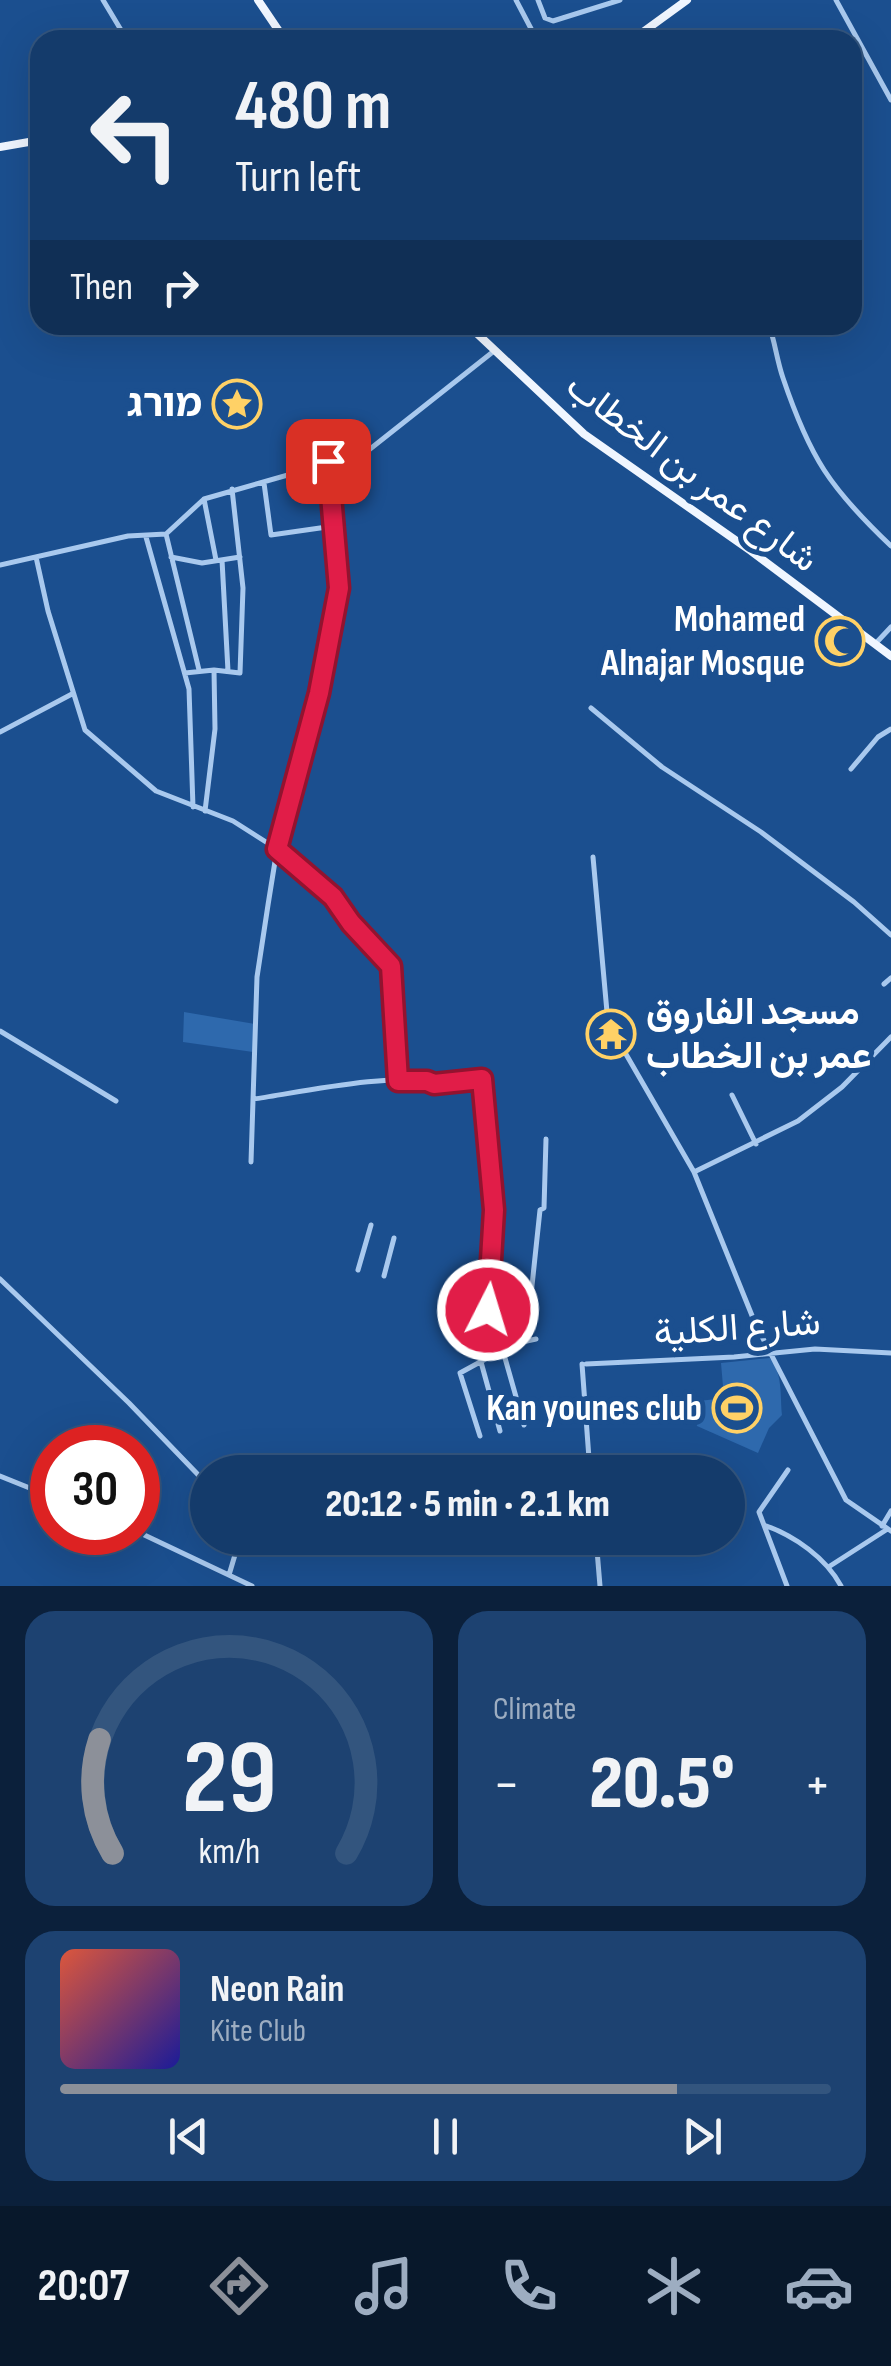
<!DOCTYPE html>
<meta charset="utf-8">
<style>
body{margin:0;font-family:"Sofia Sans Condensed",Vazirmatn,"Noto Sans Hebrew",sans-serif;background:#1d4271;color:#f1f3f6;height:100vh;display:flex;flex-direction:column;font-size:38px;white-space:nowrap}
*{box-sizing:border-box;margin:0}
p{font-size:32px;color:#9dadc1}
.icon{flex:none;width:55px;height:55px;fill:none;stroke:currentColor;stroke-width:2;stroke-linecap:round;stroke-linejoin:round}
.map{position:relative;height:1586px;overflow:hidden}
.details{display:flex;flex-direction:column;gap:25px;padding:25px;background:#0b203b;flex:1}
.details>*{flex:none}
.guide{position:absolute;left:30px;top:30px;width:832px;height:305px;border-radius:30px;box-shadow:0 10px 40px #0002,0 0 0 2px #33557e;background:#143b6b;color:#f1f3f6;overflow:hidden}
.speed{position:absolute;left:30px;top:1425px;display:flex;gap:20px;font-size:50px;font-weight:700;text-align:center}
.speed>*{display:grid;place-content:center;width:130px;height:130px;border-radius:50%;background:#143b6b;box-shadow:0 10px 40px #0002,0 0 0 2px #33557e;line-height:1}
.speed .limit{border:15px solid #d22;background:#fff;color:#111}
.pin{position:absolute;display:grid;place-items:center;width:85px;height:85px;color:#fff;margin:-42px;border-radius:20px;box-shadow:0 5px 15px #0006}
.me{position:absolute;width:110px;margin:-55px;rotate:5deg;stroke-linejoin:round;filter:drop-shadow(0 0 8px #0008)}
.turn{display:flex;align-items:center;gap:35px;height:210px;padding:0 40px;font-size:45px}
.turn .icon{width:130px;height:130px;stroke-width:2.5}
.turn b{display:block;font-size:70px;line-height:85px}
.then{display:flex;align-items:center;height:95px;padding:0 40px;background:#0003;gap:20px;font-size:38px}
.big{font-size:75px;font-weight:800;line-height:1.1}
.details .card{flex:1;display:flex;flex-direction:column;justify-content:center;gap:15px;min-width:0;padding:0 35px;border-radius:30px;background:#1d4271}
.details .dial{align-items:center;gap:0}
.dial svg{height:260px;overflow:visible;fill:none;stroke:#33557e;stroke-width:7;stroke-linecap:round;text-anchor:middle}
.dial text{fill:#f1f3f6;stroke:none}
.song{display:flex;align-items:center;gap:30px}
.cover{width:120px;height:120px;border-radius:15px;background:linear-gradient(135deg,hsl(10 70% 55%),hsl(240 70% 35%))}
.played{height:10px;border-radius:5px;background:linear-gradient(90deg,#8c9099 80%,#33557e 80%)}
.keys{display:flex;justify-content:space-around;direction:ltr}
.heat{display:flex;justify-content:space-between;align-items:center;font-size:55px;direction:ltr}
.details .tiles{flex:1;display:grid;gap:25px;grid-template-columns:1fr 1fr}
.card:last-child{grid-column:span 2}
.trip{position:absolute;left:190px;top:1455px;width:555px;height:100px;border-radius:50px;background:#143b6b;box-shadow:0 10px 40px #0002,0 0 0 2px #33557e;font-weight:800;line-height:100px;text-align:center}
.tabs{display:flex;height:160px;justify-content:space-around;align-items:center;background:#08182b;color:#9dadc1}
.tabs .icon{width:70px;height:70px}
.tabs .on{color:#8c9099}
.tabs b{font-size:45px;color:#f1f3f6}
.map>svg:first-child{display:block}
.green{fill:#2e69ad}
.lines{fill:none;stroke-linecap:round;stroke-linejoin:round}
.minor{stroke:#a9c9ee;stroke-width:5}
.major{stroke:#f0f6ff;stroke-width:8}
.route-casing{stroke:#92132f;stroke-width:25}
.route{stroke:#e11d48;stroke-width:18}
.labels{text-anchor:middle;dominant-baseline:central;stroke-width:10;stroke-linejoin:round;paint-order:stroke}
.poi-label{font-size:38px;font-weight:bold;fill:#fff;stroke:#1b4f8f;text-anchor:end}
.street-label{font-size:38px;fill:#fff;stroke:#1b4f8f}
</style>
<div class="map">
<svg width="891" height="1586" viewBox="0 0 891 1586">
<rect width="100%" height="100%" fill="#1b4f8f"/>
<!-- green -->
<path class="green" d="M184,1012l71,12 -2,28 -70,-10z
M770,1358c13,16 10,38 12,57l-13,13 -11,25 -61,-27 -6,-24 33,-4 -3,-35z"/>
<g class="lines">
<!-- minor -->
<path class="minor" d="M103,0l24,40
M516,0l21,40
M538,0l7,18 8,3 67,-21
M836,0l55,100
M457,40l9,-3 1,3
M769,325c6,17 8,36 14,53 27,80 47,110 108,168
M264,483l7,52 63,-9
M204,499l12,61
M166,534l33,136
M146,537l43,152 4,118
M36,557l12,54 37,119 71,61 77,30 44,28 56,48 18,26 40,43 7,115
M171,557l31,6 38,-6
M222,560l6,111
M0,565l128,-29 38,-2 38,-35 161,-46 129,-102
M876,643l15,-16
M185,673l29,-3 26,3 3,-85 -11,-99
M591,708l71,59 99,65 93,70 37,33
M0,732l72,-38
M851,769l27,-32 13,-8
M205,811l10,-82 -1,-59
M593,857l15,166 86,149 61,151 91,177 45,31
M884,984l7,-6
M0,1031l116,70
M732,1095l24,49
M254,1099c36,-5 151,-29 180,-15l48,-5 13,131 -7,100
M251,1162l6,-185 11,-72 9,-56 42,-156 20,-105 -11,-127
M694,1172l104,-51 44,-34 49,-50
M358,1270l13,-45
M384,1276l10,-38
M0,1279l129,124 79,82
M527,1333l13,-123 4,-2 2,-69
M503,1351l21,74
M481,1362l19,69
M582,1364l8,108
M586,1364l148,-7 81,-8 76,4
M480,1436l-20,-63 53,-29 23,-5
M0,1476l52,21
M764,1525c31,11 62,33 77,61
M882,1526l9,-15
M138,1532l114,54
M596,1538l4,48
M830,1566l56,-36
M229,1575l11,-37
M787,1586l-28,-74 29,-42"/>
<!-- major -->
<path class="major" d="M258,0l27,40
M632,40l55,-40
M0,147l40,-7
M468,325l116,109 167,117 140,105"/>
</g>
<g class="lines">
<!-- route casing -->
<g class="route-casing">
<path id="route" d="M328,461l11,127 -20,105 -42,156 56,48 18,26 40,43 7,115h29l7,3 48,-5 12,131 -6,100"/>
</g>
<!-- route -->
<use href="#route" class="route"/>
</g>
<!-- icons -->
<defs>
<g id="sight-ring" transform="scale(2.5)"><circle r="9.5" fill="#1b4f8f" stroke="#ffd166" stroke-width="1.5"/><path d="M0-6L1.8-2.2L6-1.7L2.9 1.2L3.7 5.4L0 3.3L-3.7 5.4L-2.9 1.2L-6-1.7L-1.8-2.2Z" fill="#ffd166"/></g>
<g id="mosque-ring" transform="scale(2.5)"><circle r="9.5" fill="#1b4f8f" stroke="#ffd166" stroke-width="1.5"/><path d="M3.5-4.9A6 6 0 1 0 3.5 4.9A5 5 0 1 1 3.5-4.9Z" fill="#ffd166"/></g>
<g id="temple-ring" transform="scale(2.5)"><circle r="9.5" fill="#1b4f8f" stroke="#ffd166" stroke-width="1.5"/><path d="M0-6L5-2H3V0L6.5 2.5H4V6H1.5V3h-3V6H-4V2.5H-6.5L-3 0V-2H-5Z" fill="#ffd166"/></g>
<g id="stadium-ring" transform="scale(2.5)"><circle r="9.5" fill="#1b4f8f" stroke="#ffd166" stroke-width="1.5"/><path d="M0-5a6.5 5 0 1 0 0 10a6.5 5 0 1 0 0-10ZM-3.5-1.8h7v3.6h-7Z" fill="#ffd166"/></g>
</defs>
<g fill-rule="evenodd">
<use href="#sight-ring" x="237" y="404"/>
<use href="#mosque-ring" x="840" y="641"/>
<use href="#temple-ring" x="611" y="1034"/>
<use href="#stadium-ring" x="737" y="1408"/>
</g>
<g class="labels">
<!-- poi labels -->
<g class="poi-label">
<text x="202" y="404">מורג</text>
<text x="805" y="619">Mohamed<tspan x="805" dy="44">Alnajar Mosque</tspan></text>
<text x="646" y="1012" text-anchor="start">مسجد الفاروق<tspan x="646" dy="44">عمر بن الخطاب</tspan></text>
<text x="702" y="1408">Kan younes club</text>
</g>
<!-- street labels -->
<g class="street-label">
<text transform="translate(692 473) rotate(37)">شارع عمر بن الخطاب</text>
<text transform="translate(737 1328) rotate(-4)">شارع الكلية</text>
</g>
</g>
</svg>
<div class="speed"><div class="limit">30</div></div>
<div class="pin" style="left:328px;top:461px;background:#d93025"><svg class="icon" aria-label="arrive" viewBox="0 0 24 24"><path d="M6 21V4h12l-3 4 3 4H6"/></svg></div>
<svg class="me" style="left:488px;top:1310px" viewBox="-20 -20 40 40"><circle r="17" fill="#e11d48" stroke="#fff" stroke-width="3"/><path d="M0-11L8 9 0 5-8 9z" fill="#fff"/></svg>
<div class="trip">20:12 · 5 min · 2.1 km</div>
<div class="guide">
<div class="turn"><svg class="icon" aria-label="left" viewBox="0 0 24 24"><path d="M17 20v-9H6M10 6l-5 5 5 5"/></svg><div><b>480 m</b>Turn left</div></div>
<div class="then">Then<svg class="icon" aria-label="right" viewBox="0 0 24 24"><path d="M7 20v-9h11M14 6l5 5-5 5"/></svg></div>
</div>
</div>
<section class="details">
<div class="tiles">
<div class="card dial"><svg viewBox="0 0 100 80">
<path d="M14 69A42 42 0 1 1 86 69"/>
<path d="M14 69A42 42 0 0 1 10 34" stroke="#8c9099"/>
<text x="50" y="56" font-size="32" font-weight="700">29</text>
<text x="50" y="72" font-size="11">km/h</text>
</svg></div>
<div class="card"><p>Climate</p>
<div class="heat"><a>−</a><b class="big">20.5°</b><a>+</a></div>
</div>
<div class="card">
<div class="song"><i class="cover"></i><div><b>Neon Rain</b><p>Kite Club</p></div></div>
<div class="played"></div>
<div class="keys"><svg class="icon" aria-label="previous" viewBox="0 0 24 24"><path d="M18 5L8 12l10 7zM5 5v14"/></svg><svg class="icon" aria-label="pause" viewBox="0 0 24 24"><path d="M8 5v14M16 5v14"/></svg><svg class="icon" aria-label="next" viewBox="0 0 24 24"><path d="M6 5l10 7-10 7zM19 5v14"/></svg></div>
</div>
</div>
</section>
<nav class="tabs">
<b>20:07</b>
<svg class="icon on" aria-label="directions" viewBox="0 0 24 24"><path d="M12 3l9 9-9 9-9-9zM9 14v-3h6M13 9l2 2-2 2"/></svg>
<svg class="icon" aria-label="music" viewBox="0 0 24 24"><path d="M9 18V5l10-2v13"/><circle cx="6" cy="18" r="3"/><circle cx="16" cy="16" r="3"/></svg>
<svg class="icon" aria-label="phone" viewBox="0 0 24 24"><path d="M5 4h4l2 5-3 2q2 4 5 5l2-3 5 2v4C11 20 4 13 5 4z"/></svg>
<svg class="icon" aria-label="climate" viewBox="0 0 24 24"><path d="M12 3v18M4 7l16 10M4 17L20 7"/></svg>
<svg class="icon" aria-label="car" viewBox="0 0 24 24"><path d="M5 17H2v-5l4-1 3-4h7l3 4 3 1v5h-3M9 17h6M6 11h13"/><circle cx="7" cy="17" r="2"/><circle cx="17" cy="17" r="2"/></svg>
</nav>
